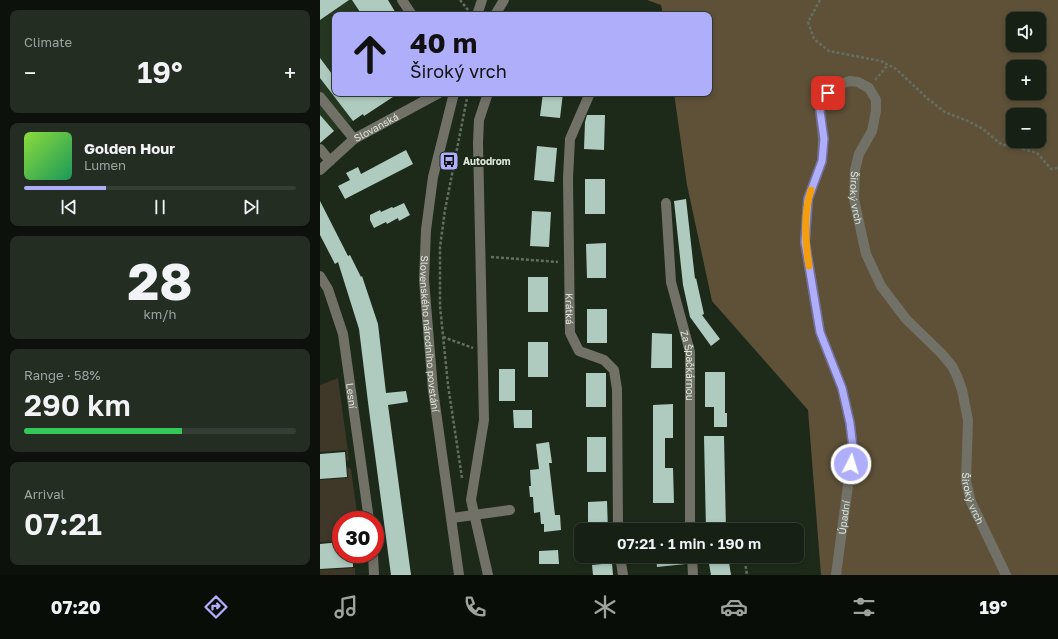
<!DOCTYPE html>
<meta charset="utf-8">
<style>
body{margin:0;font-family:"Golos Text",sans-serif;background:#232d22;color:#f1f3f6;height:100vh;display:flex;flex-direction:column;font-size:15px;white-space:nowrap}
*{box-sizing:border-box;margin:0}
p{font-size:13px;color:#9ea3a0}
.icon{flex:none;width:22px;height:22px;fill:none;stroke:currentColor;stroke-width:2;stroke-linecap:round;stroke-linejoin:round}
.map{position:relative;flex:1;overflow:hidden}
.panel{display:flex;flex-direction:column;gap:10px;padding:10px;background:#0c120b;width:320px}
.panel>*{flex:none}
.banner{position:absolute;left:12px;top:12px;width:380px;height:84px;border-radius:8px;box-shadow:0 2px 6px #0003,0 0 0 1px #353e34;background:#afaefa;color:#111;overflow:hidden}
.tools{position:absolute;left:686px;top:12px;display:grid;gap:8px}
.tools a{display:grid;place-items:center;width:40px;height:40px;border-radius:8px;background:#162014;box-shadow:0 2px 6px #0003,0 0 0 1px #353e34;font-size:20px}
.speed{position:absolute;left:12px;top:511px;display:flex;gap:8px;font-size:20px;font-weight:700;text-align:center}
.speed>*{display:grid;place-content:center;width:52px;height:52px;border-radius:50%;background:#162014;box-shadow:0 2px 6px #0003,0 0 0 1px #353e34;line-height:1}
.speed .limit{border:6px solid #d22;background:#fff;color:#111}
.pin{position:absolute;display:grid;place-items:center;width:34px;height:34px;color:#fff;margin:-17px;border-radius:8px;box-shadow:0 2px 6px #0006}
.me{position:absolute;width:44px;margin:-22px;rotate:5deg;stroke-linejoin:round;filter:drop-shadow(0 0 3px #0008)}
.turn{display:flex;align-items:center;gap:14px;height:84px;padding:0 12px;font-size:18px}
.turn .icon{width:52px;height:52px;stroke-width:2.5}
.turn b{display:block;font-size:28px;line-height:34px}
.big{font-size:30px;font-weight:600;line-height:1.1}
.panel .tile{flex:1;display:flex;flex-direction:column;justify-content:center;gap:6px;min-width:0;padding:0 14px;border-radius:8px;background:#232d22}
.panel .dial{align-items:center;gap:0}
.dial b{font-size:52px;line-height:1}
.song{display:flex;align-items:center;gap:12px}
.cover{width:48px;height:48px;border-radius:6px;background:linear-gradient(135deg,hsl(90 70% 55%),hsl(150 70% 35%))}
.played{height:4px;border-radius:2px;background:linear-gradient(90deg,#afaefa 30%,#353e34 30%)}
.keys{display:flex;justify-content:space-around;direction:ltr}
.heat{display:flex;justify-content:space-between;align-items:center;font-size:22px;direction:ltr}
.charge{height:6px;border-radius:3px;background:linear-gradient(90deg,#34c759 58%,#353e34 0)}
.trip{position:absolute;left:254px;top:523px;width:230px;height:40px;border-radius:8px;background:#162014;box-shadow:0 2px 6px #0003,0 0 0 1px #353e34;font-weight:600;line-height:40px;text-align:center}
.menu{display:flex;height:64px;justify-content:space-around;align-items:center;background:#090d08;color:#9ea3a0}
.menu .icon{width:28px;height:28px}
.menu .active{color:#afaefa}
.menu b{font-size:18px;color:#f1f3f6}
main{display:flex;flex:1;min-height:0}
.map>svg:first-child{display:block}
.built{fill:#253621}
.green{fill:#3f3728}
.forest{fill:#5f5138;fill-rule:evenodd}
.building{fill:#afcbbf}
.lines{fill:none;stroke-linecap:round;stroke-linejoin:round}
.path{stroke:#636e60;stroke-width:2.5;stroke-dasharray:3 2;stroke-linecap:butt}
.minor{stroke:#717167;stroke-width:10}
.route-casing{stroke:#7271a2;stroke-width:10}
.route{stroke:#afaefa;stroke-width:7}
.slow{stroke:#f59e0b;stroke-width:7}
.labels{text-anchor:middle;dominant-baseline:central;stroke-width:4;stroke-linejoin:round;paint-order:stroke}
.street-label{font-size:10px;fill:#dde6db;stroke:#1d2a1a}
.poi-label{font-size:10px;font-weight:bold;fill:#dde6db;stroke:#1d2a1a;text-anchor:start}
</style>
<main>
<section class="panel">
<div class="tile"><p>Climate</p>
<div class="heat"><a>−</a><b class="big">19°</b><a>+</a></div>
</div>
<div class="tile">
<div class="song"><i class="cover"></i><div><b>Golden Hour</b><p>Lumen</p></div></div>
<div class="played"></div>
<div class="keys"><svg class="icon" aria-label="previous" viewBox="0 0 24 24"><path d="M18 5L8 12l10 7zM5 5v14"/></svg><svg class="icon" aria-label="pause" viewBox="0 0 24 24"><path d="M8 5v14M16 5v14"/></svg><svg class="icon" aria-label="next" viewBox="0 0 24 24"><path d="M6 5l10 7-10 7zM19 5v14"/></svg></div>
</div>
<div class="tile dial"><b>28</b><p>km/h</p></div>
<div class="tile"><p>Range · 58%</p><b class="big">290 km</b><div class="charge"></div></div>
<div class="tile"><p>Arrival</p><b class="big">07:21</b></div>
</section>
<div class="map">
<svg width="738" height="575" viewBox="0 0 738 575">
<rect width="100%" height="100%" fill="#1d2a1a"/>
<!-- built -->
<path class="built" d="M0,0h67l10,15h-62v78h64l-35,23 -1,-2 -10,7 -19,10 -14,12z"/>
<!-- green -->
<path class="green" d="M18,378l11,81 -2,3 -1,-12 -26,2v-67z
M27,467l4,2 7,51h-17v21l-21,1v-62l28,-2z
M35,568v7h-35v-5z"/>
<!-- forest -->
<path class="forest" d="M327,0h411v575h-237l-13,-165 -96,-109 -25,-116 -13,-92h35v-78h-46l-2,-10zM693,19h26v26h-26zM693,67h26v26h-26zM693,115h26v26h-26z"/>
<!-- building -->
<path class="building" d="M0,0h29l-29,20z
M32,0h36l9,15h-35z
M0,58l15,20v15h64l-35,23 -1,-2 -10,7 -33,-43z
M223,93h20l-3,25 -20,-2z
M0,115l14,16 -14,12z
M267,115h18l-1,35 -20,-1 1,-27z
M217,146l20,2 -3,34 -20,-2z
M86,150l7,14 -68,35 -7,-13 12,-6 -4,-7 12,-6 3,7z
M265,179h20v35h-20z
M366,199l9,80 1,-1 8,36 -2,1 18,24 -9,7 -21,-29 -7,-32 -9,-84z
M0,201l28,55 2,-1 11,22 1,-1 16,48 8,69 20,-2 2,11 -20,3 23,170h-20l-22,-165 -10,-81 -21,-67 -3,2 -15,-29z
M84,203l6,12 -11,6 -1,-3 -11,6 -1,-2 -12,6 -4,-8v-5l10,-5 1,2 11,-5 1,1z
M212,211l19,1 -2,35 -19,-1z
M286,243v35h-19l-1,-34z
M208,277h20v35h-20z
M267,309h20v34h-20z
M332,333l20,1v34h-21z
M208,342h20v35h-20z
M179,369h16v32h-16z
M385,372h20v41h2v14h-13v-20h-9z
M266,373h20v34h-20z
M353,404v34h-8v30h8l1,35h-21v-98z
M193,410h19v18h-18z
M384,436h20l2,94h-20z
M267,437h19v35h-19z
M229,442l3,21h-3l6,52h5l1,15 -17,2v-8h-3l-1,-12 -6,1 -1,-16h-3l-1,-11h2l-1,-16 9,-1 -3,-25z
M25,452l2,25 -27,2v-25z
M287,501l1,29h-20v-28z
M21,542v12h12v13l-33,2v-25z
M238,550l1,14h-20v-13z
M336,556h30v8l-29,3z
M403,556h5l3,19h-20l-3,-17z
M292,563l1,12h-20l-1,-10z"/>
<g class="lines">
<!-- path -->
<path class="path" d="M140,0l8,10
M500,0l-12,22 6,17 15,12 52,10 15,8 32,30 17,13 23,9 15,8 19,16 12,1 23,7 14,16 7,-1
M555,80l13,-15
M171,257l67,5
M123,337l30,11
M142,478l-14,-93 -8,-79v-59l5,-37 23,-117
M424,556l3,19"/>
<!-- minor -->
<g class="minor">
<path d="M82,0l10,15"/>
<path d="M157,15l5,-15"/>
<path d="M175,15l9,-15"/>
<path id="s1" d="M134,93l-21,84 -7,53 -2,50 9,110 26,185"/>
<path d="M168,93l-9,27 -1,23 6,277 -13,80 17,75"/>
<path id="s2" d="M270,93l-20,46 -2,39 2,155 9,18 25,9 10,10 3,19 1,141"/>
<path d="M0,97l34,42"/>
<path d="M0,149l10,12"/>
<path id="s3" d="M0,170l34,-31 85,-46"/>
<path id="s4" d="M346,203l5,79 19,70v178"/>
<path id="s5" d="M0,276l8,13 15,45 26,186"/>
<path d="M132,518l58,-8"/>
<path d="M53,554l1,21"/>
<path d="M300,556l3,19"/>
<path d="M372,556l1,19"/>
<path id="s6" d="M516,575l17,-127 -3,-25 -8,-35 -22,-56 -15,-90 3,-43 14,-38 1,-22 -3,-28 3,-12 12,-13 15,-5 8,1 11,6 7,12v11l-4,20 -13,23 -4,16 -1,29 12,55 15,32 25,33 35,34 11,13 5,10 5,14 6,30 -2,61 5,21 35,73"/>
</g>
</g>
<g class="lines">
<!-- route casing -->
<g class="route-casing">
<path id="route" d="M508,93l-5,6 -3,12 4,28 -2,22 -14,38 -3,43 15,90 22,56 8,35 3,25 -2,16"/>
</g>
<!-- route -->
<use href="#route" class="route"/>
<!-- slow -->
<path class="slow" d="M489,266c-4,-25 -6,-52 2,-76"/>
</g>
<!-- icons -->
<defs>
<g id="bus-square" transform="scale(1)"><rect x="-9" y="-9" width="18" height="18" rx="4" fill="#afaefa" stroke="#1d2a1a"/><path d="M-5-6H5V4H4V6H2V4H-2V6H-4V4H-5ZM-3.5-4V0h7V-4ZM-3.5 1.2v1.5H-2V1.2ZM2 1.2v1.5H3.5V1.2Z" fill="#111"/></g>
</defs>
<g fill-rule="evenodd">
<use href="#bus-square" x="129" y="161"/>
</g>
<g class="labels">
<!-- street labels -->
<g class="street-label">
<text stroke="none"><textPath href="#s3" startOffset="71">Slovanská</textPath></text>
<text stroke="none"><textPath href="#s6" startOffset="657">Široký vrch</textPath></text>
<text stroke="none"><textPath href="#s2" startOffset="220">Krátká</textPath></text>
<text stroke="none"><textPath href="#s1" startOffset="244">Slovenského národního povstání</textPath></text>
<text stroke="none"><textPath href="#s4" startOffset="165">Za Špačkárnou</textPath></text>
<text stroke="none"><textPath href="#s5" startOffset="125">Lesní</textPath></text>
<text stroke="none"><textPath href="#s6" startOffset="993">Široký vrch</textPath></text>
<text stroke="none"><textPath href="#s6" startOffset="58">Úpadní</textPath></text>
</g>
<!-- poi labels -->
<g class="poi-label">
<text x="143" y="161">Autodrom</text>
</g>
</g>
</svg>
<div class="tools">
<a><svg class="icon" aria-label="sound" viewBox="0 0 24 24"><path d="M4 9h4l5-4v14l-5-4H4zM17 9q2 3 0 6"/></svg></a>
<a>+</a>
<a>−</a>
</div>
<div class="speed"><div class="limit">30</div></div>
<div class="pin" style="left:508px;top:93px;background:#d93025"><svg class="icon" aria-label="arrive" viewBox="0 0 24 24"><path d="M6 21V4h12l-3 4 3 4H6"/></svg></div>
<svg class="me" style="left:531px;top:464px" viewBox="-20 -20 40 40"><circle r="17" fill="#afaefa" stroke="#fff" stroke-width="3"/><path d="M0-11L8 9 0 5-8 9z" fill="#fff"/></svg>
<div class="trip">07:21 · 1 min · 190 m</div>
<div class="banner">
<div class="turn"><svg class="icon" aria-label="ahead" viewBox="0 0 24 24"><path d="M12 20V5M6 11l6-6 6 6"/></svg><div><b>40 m</b>Široký vrch</div></div>
</div>
</div>
</main>
<nav class="menu">
<b>07:20</b>
<svg class="icon active" aria-label="directions" viewBox="0 0 24 24"><path d="M12 3l9 9-9 9-9-9zM9 14v-3h6M13 9l2 2-2 2"/></svg>
<svg class="icon" aria-label="music" viewBox="0 0 24 24"><path d="M9 18V5l10-2v13"/><circle cx="6" cy="18" r="3"/><circle cx="16" cy="16" r="3"/></svg>
<svg class="icon" aria-label="phone" viewBox="0 0 24 24"><path d="M5 4h4l2 5-3 2q2 4 5 5l2-3 5 2v4C11 20 4 13 5 4z"/></svg>
<svg class="icon" aria-label="climate" viewBox="0 0 24 24"><path d="M12 3v18M4 7l16 10M4 17L20 7"/></svg>
<svg class="icon" aria-label="car" viewBox="0 0 24 24"><path d="M5 17H2v-5l4-1 3-4h7l3 4 3 1v5h-3M9 17h6M6 11h13"/><circle cx="7" cy="17" r="2"/><circle cx="17" cy="17" r="2"/></svg>
<svg class="icon" aria-label="filters" viewBox="0 0 24 24"><path d="M4 7h16M4 17h16"/><circle cx="9" cy="7" r="2"/><circle cx="15" cy="17" r="2"/></svg>
<b>19°</b>
</nav>
